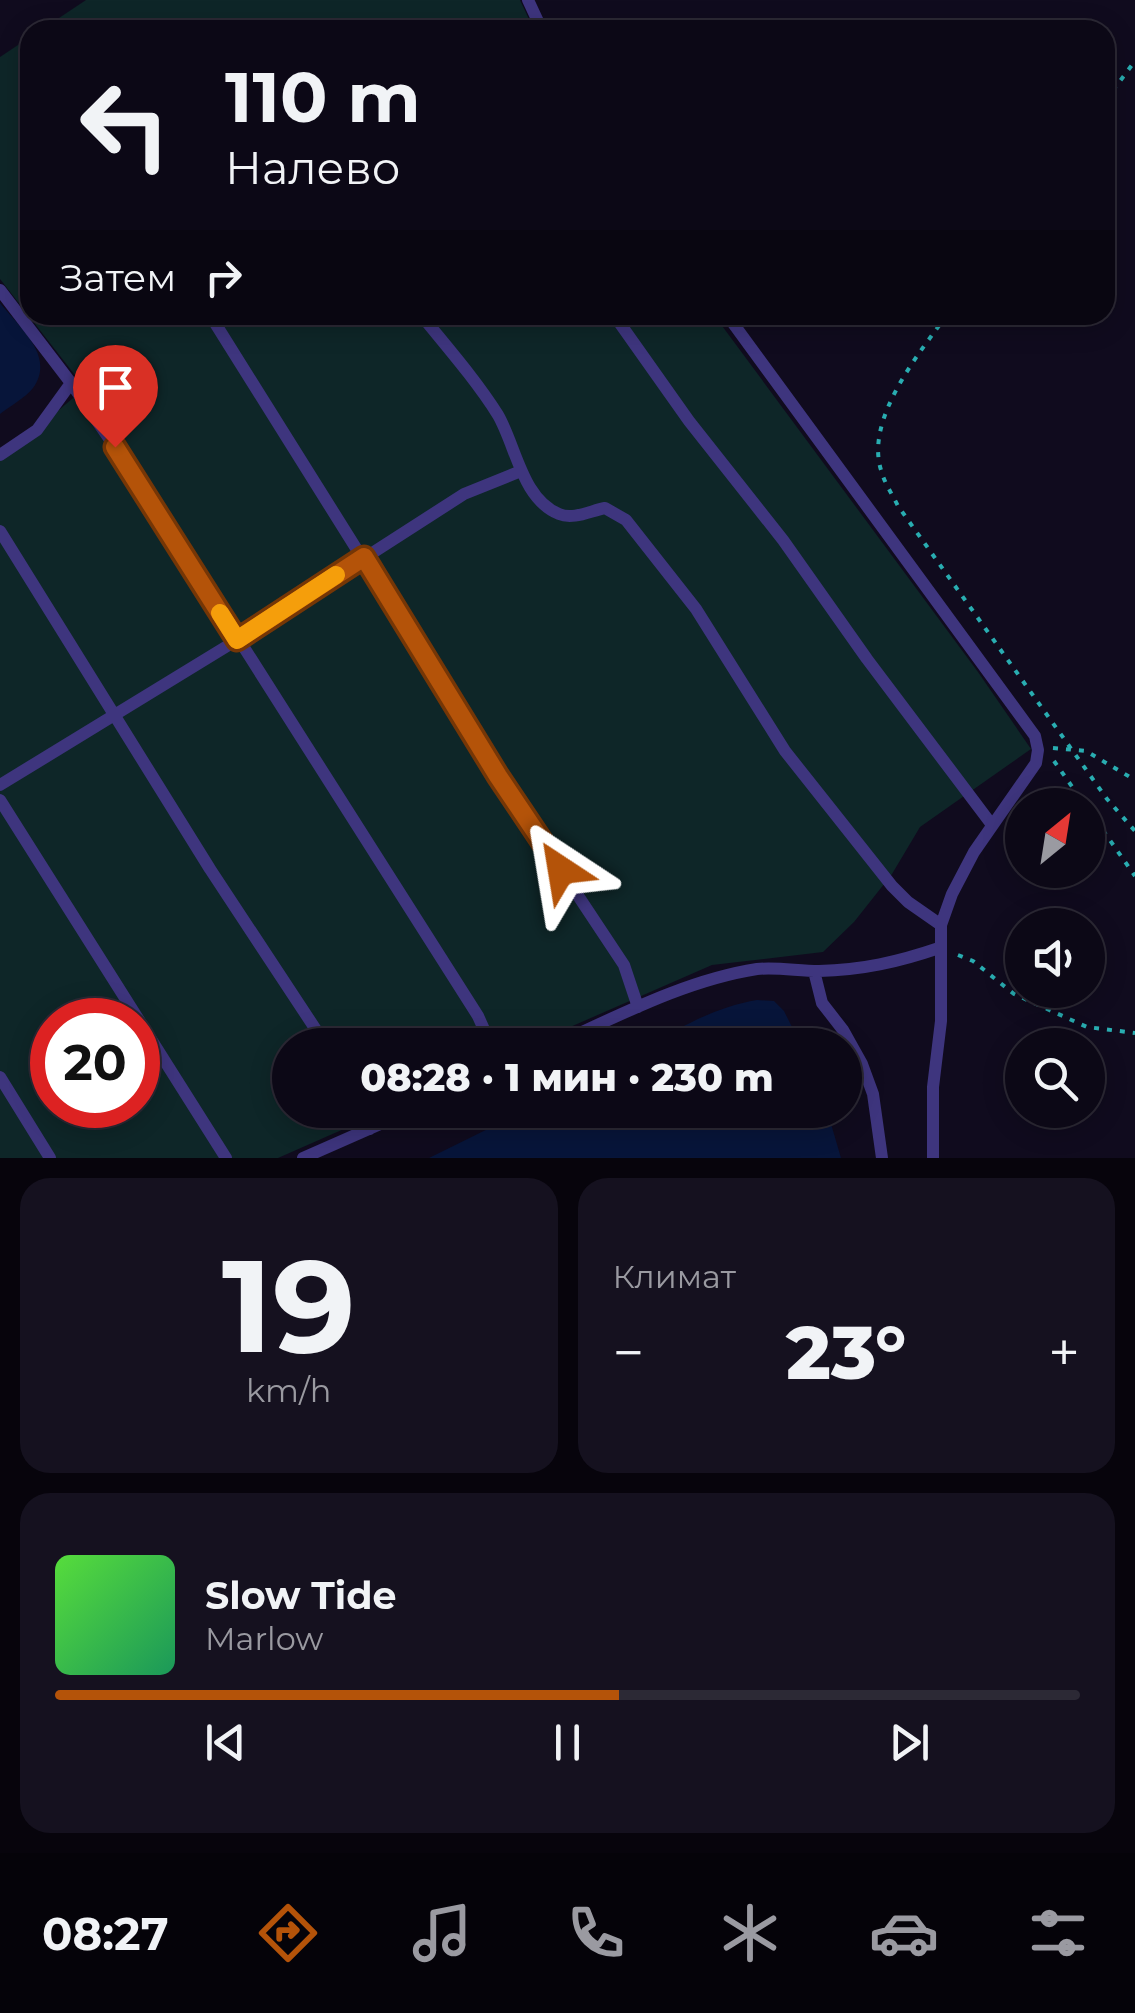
<!DOCTYPE html>
<html lang="ru">
<meta charset="utf-8">
<style>
body{margin:0;font-family:Montserrat,sans-serif;background:#15111f;color:#f1f3f6;height:100vh;display:flex;flex-direction:column;font-size:38px;white-space:nowrap}
*{box-sizing:border-box;margin:0}
p{font-size:32px;color:#9a9aa1}
.icon{flex:none;width:55px;height:55px;fill:none;stroke:currentColor;stroke-width:2;stroke-linecap:round;stroke-linejoin:round}
.map{position:relative;height:1158px;overflow:hidden}
.details{display:flex;flex-direction:column;gap:20px;padding:20px;background:#07040c;flex:1}
.details>*{flex:none}
.hud{position:absolute;left:20px;top:20px;width:1095px;height:305px;border-radius:30px;box-shadow:0 5px 25px #0003,0 0 0 2px #2c2935;background:#0c0816;color:#f1f3f6;overflow:hidden}
.needle{width:65px;rotate:30deg}
.buttons{position:absolute;left:1005px;top:788px;display:grid;gap:20px}
.buttons a{display:grid;place-items:center;width:100px;height:100px;border-radius:50%;background:#0c0816;box-shadow:0 5px 25px #0003,0 0 0 2px #2c2935;font-size:50px}
.speed{position:absolute;left:30px;top:998px;display:flex;gap:20px;font-size:50px;font-weight:700;text-align:center}
.speed>*{display:grid;place-content:center;width:130px;height:130px;border-radius:50%;background:#0c0816;box-shadow:0 5px 25px #0003,0 0 0 2px #2c2935;line-height:1}
.speed .limit{border:15px solid #d22;background:#fff;color:#111}
.pin{position:absolute;display:grid;place-items:center;width:85px;height:85px;color:#fff;margin:-102px -42px;border-radius:50% 50% 50% 0;rotate:-45deg;box-shadow:0 0 10px #0007}
.pin .icon{rotate:45deg}
.me{position:absolute;width:110px;margin:-55px;rotate:327deg;stroke-linejoin:round;filter:drop-shadow(0 0 8px #0008)}
.turn{display:flex;align-items:center;gap:35px;height:210px;padding:0 40px;font-size:45px}
.turn .icon{width:130px;height:130px;stroke-width:2.5}
.turn b{display:block;font-size:70px;line-height:85px}
.then{display:flex;align-items:center;height:95px;padding:0 40px;background:#0003;gap:20px;font-size:38px}
.big{font-size:75px;font-weight:800;line-height:1.1}
.details .tile{flex:1;display:flex;flex-direction:column;justify-content:center;gap:15px;min-width:0;padding:0 35px;border-radius:30px;background:#15111f}
.details .dial{align-items:center;gap:0}
.dial b{font-size:130px;line-height:1}
.song{display:flex;align-items:center;gap:30px}
.cover{width:120px;height:120px;border-radius:15px;background:linear-gradient(135deg,hsl(110 70% 55%),hsl(150 70% 35%))}
.played{height:10px;border-radius:5px;background:linear-gradient(90deg,#b45309 55%,#2c2935 55%)}
.keys{display:flex;justify-content:space-around;direction:ltr}
.heat{display:flex;justify-content:space-between;align-items:center;font-size:55px;direction:ltr}
.details .tiles{flex:1;display:grid;gap:20px;grid-template-columns:1fr 1fr}
.tile:last-child{grid-column:span 2}
.trip{position:absolute;left:272px;top:1028px;width:590px;height:100px;border-radius:50px;background:#0c0816;box-shadow:0 5px 25px #0003,0 0 0 2px #2c2935;font-weight:800;line-height:100px;text-align:center}
.tab-bar{display:flex;height:160px;justify-content:space-around;align-items:center;background:#050309;color:#9a9aa1}
.tab-bar .icon{width:70px;height:70px}
.tab-bar .on{color:#b45309}
.tab-bar b{font-size:45px;color:#f1f3f6}
.map>svg:first-child{display:block}
.green{fill:#0e2628;fill-rule:evenodd}
.water{fill:#07153a}
.lines{fill:none;stroke-linecap:round;stroke-linejoin:round}
.path{stroke:#29adb1;stroke-width:4;stroke-dasharray:5 8;stroke-linecap:butt}
.lane{stroke:#3e357e;stroke-width:12}
.route-casing{stroke:#753606;stroke-width:25}
.route{stroke:#b45309;stroke-width:18}
.slow{stroke:#f59e0b;stroke-width:18}
</style>
<div class="map">
<svg width="1135" height="1158" viewBox="0 0 1135 1158">
<rect width="100%" height="100%" fill="#100b1e"/>
<!-- green -->
<path class="green" d="M86,0h434l14,30h-493z
M30,37v278h684l264,357 53,77 -111,78 -28,47 -38,48 -31,30 -111,13 -183,80h-239v65h97l-109,48h-278v-707l41,-26 44,-37 -85,-109v-222zM52,1020h86v85h-86z"/>
<!-- water -->
<path class="water" d="M0,303c19,24 56,53 33,85 -8,10 -23,18 -33,26z
M757,1000l17,1 10,10 17,34h-148c30,-21 68,-39 104,-45z
M526,1110h301l14,48h-412z"/>
<g class="lines">
<!-- path -->
<path class="path" d="M1105,101l30,-40
M947,315c-28,38 -82,104 -66,155 3,12 11,24 17,36l209,293 28,32
M1053,748l33,3 49,29
M1054,761l31,44
M1088,809l47,67
M958,955l15,6 41,33 73,33 48,6"/>
<!-- lane -->
<path class="lane" d="M528,0l14,30
M0,290l71,93 66,96 341,537 13,29
M210,315l288,460 126,190 14,42
M421,315c26,32 55,65 77,100 18,31 24,84 61,99 14,6 31,-3 46,-6l21,12 70,89 89,142 107,135 16,16 33,23
M614,315l75,106 94,119 84,119 125,166
M727,315l308,421 3,14 -2,13 -62,89 -22,42 -11,31v96l-8,66v71
M0,455l37,-25 34,-47
M0,531l210,338 116,176
M0,785l237,-145 227,-146 57,-23
M0,800l226,358
M814,971l8,32 21,27 19,34 11,30 9,64
M554,1045c64,-29 132,-65 203,-76 21,-2 41,2 62,2 43,-1 79,-9 120,-23
M0,1077l50,81
M365,1110l5,19
M303,1158l109,-48"/>
</g>
<g class="lines">
<!-- route casing -->
<g class="route-casing">
<path id="route" d="M115,447l122,193 127,-83 134,219 63,94"/>
</g>
<!-- route -->
<use href="#route" class="route"/>
<!-- slow -->
<path class="slow" d="M220,613l17,27 99,-65"/>
</g>
</svg>
<div class="buttons">
<a><svg class="needle" viewBox="-14 -14 28 28"><path d="M0-13l5 13h-10z" fill="#e53935"/><path d="M0 13l5-13h-10z" fill="#9a9aa1"/></svg></a>
<a><svg class="icon" aria-label="sound" viewBox="0 0 24 24"><path d="M4 9h4l5-4v14l-5-4H4zM17 9q2 3 0 6"/></svg></a>
<a><svg class="icon" aria-label="search" viewBox="0 0 24 24"><circle cx="10" cy="10" r="6"/><path d="M15 15l6 6"/></svg></a>
</div>
<div class="speed"><div class="limit">20</div></div>
<div class="pin" style="left:115px;top:447px;background:#d93025"><svg class="icon" aria-label="arrive" viewBox="0 0 24 24"><path d="M6 21V4h12l-3 4 3 4H6"/></svg></div>
<svg class="me" style="left:561px;top:870px" viewBox="-20 -20 40 40"><path d="M0-17L14 15 0 8-14 15z" fill="#b45309" stroke="#fff" stroke-width="4"/></svg>
<div class="trip">08:28 · 1 мин · 230 m</div>
<div class="hud">
<div class="turn"><svg class="icon" aria-label="left" viewBox="0 0 24 24"><path d="M17 20v-9H6M10 6l-5 5 5 5"/></svg><div><b>110 m</b>Налево</div></div>
<div class="then">Затем<svg class="icon" aria-label="right" viewBox="0 0 24 24"><path d="M7 20v-9h11M14 6l5 5-5 5"/></svg></div>
</div>
</div>
<section class="details">
<div class="tiles">
<div class="tile dial"><b>19</b><p>km/h</p></div>
<div class="tile"><p>Климат</p>
<div class="heat"><a>−</a><b class="big">23°</b><a>+</a></div>
</div>
<div class="tile">
<div class="song"><i class="cover"></i><div><b>Slow Tide</b><p>Marlow</p></div></div>
<div class="played"></div>
<div class="keys"><svg class="icon" aria-label="previous" viewBox="0 0 24 24"><path d="M18 5L8 12l10 7zM5 5v14"/></svg><svg class="icon" aria-label="pause" viewBox="0 0 24 24"><path d="M8 5v14M16 5v14"/></svg><svg class="icon" aria-label="next" viewBox="0 0 24 24"><path d="M6 5l10 7-10 7zM19 5v14"/></svg></div>
</div>
</div>
</section>
<nav class="tab-bar">
<b>08:27</b>
<svg class="icon on" aria-label="directions" viewBox="0 0 24 24"><path d="M12 3l9 9-9 9-9-9zM9 14v-3h6M13 9l2 2-2 2"/></svg>
<svg class="icon" aria-label="music" viewBox="0 0 24 24"><path d="M9 18V5l10-2v13"/><circle cx="6" cy="18" r="3"/><circle cx="16" cy="16" r="3"/></svg>
<svg class="icon" aria-label="phone" viewBox="0 0 24 24"><path d="M5 4h4l2 5-3 2q2 4 5 5l2-3 5 2v4C11 20 4 13 5 4z"/></svg>
<svg class="icon" aria-label="climate" viewBox="0 0 24 24"><path d="M12 3v18M4 7l16 10M4 17L20 7"/></svg>
<svg class="icon" aria-label="car" viewBox="0 0 24 24"><path d="M5 17H2v-5l4-1 3-4h7l3 4 3 1v5h-3M9 17h6M6 11h13"/><circle cx="7" cy="17" r="2"/><circle cx="17" cy="17" r="2"/></svg>
<svg class="icon" aria-label="filters" viewBox="0 0 24 24"><path d="M4 7h16M4 17h16"/><circle cx="9" cy="7" r="2"/><circle cx="15" cy="17" r="2"/></svg>
</nav>
